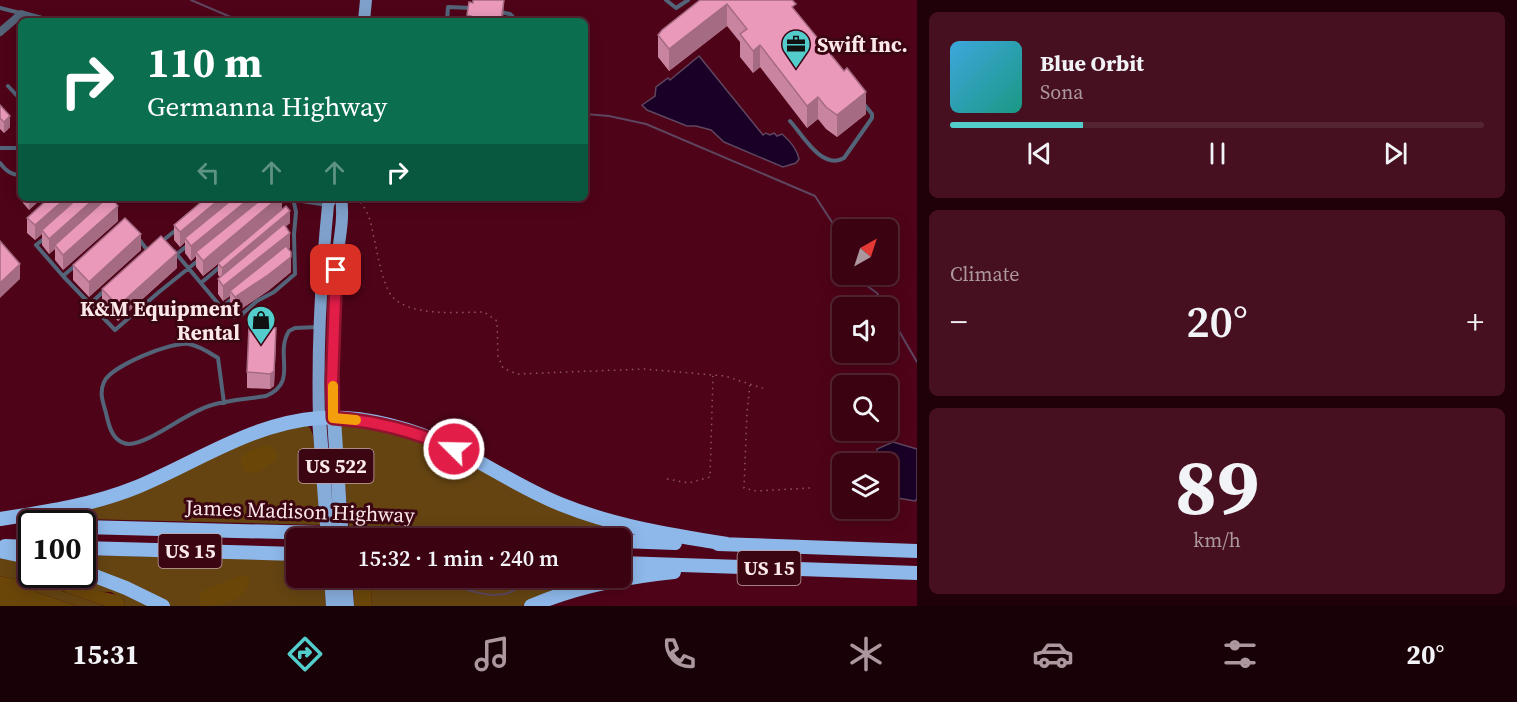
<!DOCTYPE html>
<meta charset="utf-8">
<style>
body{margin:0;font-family:"Source Serif 4",serif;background:#461020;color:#f1f3f6;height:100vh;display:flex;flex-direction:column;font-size:22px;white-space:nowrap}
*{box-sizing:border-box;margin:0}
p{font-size:20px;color:#ac979f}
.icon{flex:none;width:33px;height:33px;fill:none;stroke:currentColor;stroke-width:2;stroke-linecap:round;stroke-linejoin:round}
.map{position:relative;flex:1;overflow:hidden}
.side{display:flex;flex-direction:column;gap:12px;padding:12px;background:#20010a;width:600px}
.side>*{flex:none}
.hud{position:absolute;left:18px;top:18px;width:570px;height:183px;border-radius:9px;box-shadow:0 3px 15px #0003,0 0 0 2px #542432;background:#0b6e4f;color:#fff;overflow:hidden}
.needle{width:39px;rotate:39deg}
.controls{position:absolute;left:832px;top:219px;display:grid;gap:12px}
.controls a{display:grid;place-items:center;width:66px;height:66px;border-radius:9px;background:#3b0212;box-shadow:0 3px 15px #0003,0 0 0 2px #542432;font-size:30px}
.speed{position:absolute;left:18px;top:510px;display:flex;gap:12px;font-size:30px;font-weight:700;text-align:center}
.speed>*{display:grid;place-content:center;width:78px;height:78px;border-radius:50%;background:#3b0212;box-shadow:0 3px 15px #0003,0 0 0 2px #542432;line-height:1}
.speed .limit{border:3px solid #111;border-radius:9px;background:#fff;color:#111}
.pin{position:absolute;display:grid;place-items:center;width:51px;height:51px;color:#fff;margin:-26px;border-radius:12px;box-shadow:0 3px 9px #0006}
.me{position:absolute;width:66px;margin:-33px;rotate:293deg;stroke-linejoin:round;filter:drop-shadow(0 0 4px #0008)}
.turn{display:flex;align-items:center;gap:21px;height:126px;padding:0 30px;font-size:27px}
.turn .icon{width:78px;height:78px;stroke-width:2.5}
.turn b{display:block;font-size:42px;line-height:51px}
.lanes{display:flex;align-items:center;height:57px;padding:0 30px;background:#0003;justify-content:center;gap:30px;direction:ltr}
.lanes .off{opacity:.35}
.big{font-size:45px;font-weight:600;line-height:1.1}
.side .widget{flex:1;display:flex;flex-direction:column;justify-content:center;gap:9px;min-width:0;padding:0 21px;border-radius:9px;background:#461020}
.side .dial{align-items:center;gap:0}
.dial b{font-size:78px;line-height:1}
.song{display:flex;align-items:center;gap:18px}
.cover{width:72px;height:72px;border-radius:9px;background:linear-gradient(135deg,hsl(200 70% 55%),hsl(170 70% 35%))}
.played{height:6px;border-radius:3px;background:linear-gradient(90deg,#53cdcb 25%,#542432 25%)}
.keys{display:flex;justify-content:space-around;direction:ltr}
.heat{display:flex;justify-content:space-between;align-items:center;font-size:33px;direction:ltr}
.trip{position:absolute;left:286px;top:528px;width:345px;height:60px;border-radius:9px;background:#3b0212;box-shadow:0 3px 15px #0003,0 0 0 2px #542432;font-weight:600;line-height:60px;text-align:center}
.menu{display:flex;height:96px;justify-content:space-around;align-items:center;background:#180107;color:#ac979f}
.menu .icon{width:42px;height:42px}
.menu .current{color:#53cdcb}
.menu b{font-size:27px;color:#f1f3f6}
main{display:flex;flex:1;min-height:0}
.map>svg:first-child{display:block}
.green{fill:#654411}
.forest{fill:#6a4609}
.water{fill:#1a0026;stroke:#5e4660;stroke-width:1.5}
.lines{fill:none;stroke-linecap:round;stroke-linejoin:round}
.stream{stroke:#5e4660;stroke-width:2}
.path{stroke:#8d5663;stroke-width:1.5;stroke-dasharray:1.5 4.5;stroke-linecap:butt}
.service{stroke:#536479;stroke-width:4}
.minor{stroke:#536479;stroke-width:8}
.primary{stroke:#7ea0ca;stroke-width:12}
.trunk{stroke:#86acda;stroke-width:14}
.motorway{stroke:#8eb8ea;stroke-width:14}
.trunk-bridge{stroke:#86acda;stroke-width:14}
.wall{fill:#c984a0}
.shaded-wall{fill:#a46b82}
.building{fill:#ea99ba;stroke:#a46b82;stroke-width:1.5}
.route-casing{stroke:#92132f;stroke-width:15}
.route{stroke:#e11d48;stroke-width:10}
.slow{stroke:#f59e0b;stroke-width:10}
.labels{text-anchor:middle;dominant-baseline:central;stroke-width:6;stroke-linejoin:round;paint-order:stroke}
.shield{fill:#3c0512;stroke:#c2a4a8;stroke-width:1.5}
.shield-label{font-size:20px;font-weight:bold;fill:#fbe8e9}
.poi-label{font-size:21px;font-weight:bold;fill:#fbe8e9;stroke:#3c0512;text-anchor:start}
.street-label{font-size:21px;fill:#fbe8e9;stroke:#3c0512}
</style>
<main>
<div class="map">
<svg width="917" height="606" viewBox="0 0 917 606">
<rect width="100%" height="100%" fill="#4f0318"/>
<!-- green -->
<path class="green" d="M342,424l55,7 233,101 -48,-1 -1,3 -232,-7 -10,-98z
M306,425l4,3 3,7 8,90 -235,-6 -1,-3h-53l29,-5 174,-68z
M82,555l215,5v18h27l2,28h-155l-88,-40z
M0,558l31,5 1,11 44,1 25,8 50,23h-26l-1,-6 -13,-8 -49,-1 43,15h-28l-41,-14 -12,-11 -24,-5z
M364,578h238l-80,28h-151l1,-19z"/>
<!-- forest -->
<path class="forest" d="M264,445l7,2 6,5v7c-9,8 -20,17 -32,13l-4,-6v-9l4,-4z
M243,575l7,3c-1,23 -29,28 -48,28l-2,-3v-8l4,-5z
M0,576l24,5 12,11 41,14h-77z
M353,578h11l8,9 -1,19h-17z
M63,583l54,12 7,5 1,6h-20l-40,-14 -5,-5z"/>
<!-- water -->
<path class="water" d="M699,56l64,79 3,-2 4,2 4,-2 3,3 5,-2c7,6 15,15 17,25l-3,4 -13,4 -59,-25 -13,-12 -15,-4h-9l-40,-16 -5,-5 13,-9 1,-9 12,-9 2,2z
M893,442l24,7v50l-2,2 -23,-4 -4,-4v-29l-12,-1 1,-14z"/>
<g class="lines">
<!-- stream -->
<path class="stream" d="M191,0l49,21
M585,114l24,2 37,8 169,72 28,43
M865,274l-2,9 14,10 8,15
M888,312l29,50
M451,585c23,7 60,21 73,-6h41"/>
<!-- path -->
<path class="path" d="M356,198c11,9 15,23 17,36 5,20 7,40 16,58 15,26 69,20 95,20l13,9 1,35 5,12 14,6 127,-5 81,7 40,13
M750,385l-3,27 -3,76 12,3 54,-3
M667,479l22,4 21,-6 3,-101"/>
<!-- service -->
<path class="service" d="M666,0l10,8 12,-8
M0,8l20,5
M500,12l10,2 7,7
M447,21l1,-14 23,1
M8,86l13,14
M790,121c12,13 32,50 54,37l28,-40v-4l-9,-11
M0,148h21
M0,163c5,7 12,13 21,12
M283,198l44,7
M45,238l-9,7 27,31 52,54 44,-38 41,-33
M138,238l10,13
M161,242l15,-12
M174,251l52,62 7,4 7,-1 17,-15 17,-9 21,-18 -1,-40 2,-22 -3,-14
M177,254l11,-9
M63,276l14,-12
M201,283l20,-17
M90,304l15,-14
M222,307l11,-9
M224,403l-6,-45c-8,-5 -18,-12 -29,-14 -17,-3 -78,22 -85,38 -5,11 -1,20 2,31 2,9 4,19 10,25 3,3 8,6 13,6 22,-1 57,-32 83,-39 17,-5 36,-6 54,-9 33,-14 8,-41 23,-65l6,-3 23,-1"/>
<!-- minor -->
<path class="minor" d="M0,32l21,-18 25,7"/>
<!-- primary -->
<path class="primary" d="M364,21l2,-21
M319,418c-2,-71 2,-141 9,-213l3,-7
M334,418c-2,-49 -1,-98 2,-147 1,-23 9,-50 5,-73"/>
<!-- trunk -->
<path class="trunk" d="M319,418l7,95
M334,418l6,95
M331,578l2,28
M345,578l2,28"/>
<!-- motorway -->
<path class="motorway" d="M0,519c46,-7 93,-14 137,-32 60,-25 115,-64 182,-69 46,-3 95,11 136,31 35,18 68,40 105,55 54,22 110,31 167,40
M82,527l435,11
M621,541l54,2
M718,544l199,7
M5,546l27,1
M82,548l215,6
M0,551l32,7
M621,563l296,10
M82,571l44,17 37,18
M531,606c46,-20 94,-29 143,-34"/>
<!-- trunk-bridge -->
<path class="trunk-bridge" d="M326,513l2,25
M340,513l2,25"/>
</g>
<!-- wall -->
<path class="wall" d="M700,0l96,12 38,47 32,55 -29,23 -11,-8 -8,-10 -11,9 -47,-61 -7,6 -13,-16v-15l-13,-16 -58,45 -11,-14v-22z
M467,15l37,2 -1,4h-36z
M0,105l10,22 -6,6 -4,-4z
M23,198h19l-13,12 -6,-7z
M104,198v3l14,20 -55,49 -8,-10v-11l-6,5 -7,-9v-11l-7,6 -8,-7v-15z
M282,198v11l8,14 -4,3 4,22 -2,1 3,23 -23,19 -33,22 -5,-7v-10l-7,5 -5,-7v-15l2,-2 -2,-2v-11l-15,12 -7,-9v-11l-5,5 -6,-8v-11l-5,5 -6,-7v-15z
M141,250l-52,47 -16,-17v-15z
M177,268l-59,53 -16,-17v-15z
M276,343l-2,43 -4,3 -23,-1v-16z"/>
<!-- shaded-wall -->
<path class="shaded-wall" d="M504,0l-1,21h-2z
M727,4v22l-58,45v-22z
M760,45v22l-7,6v-22z
M866,92v22l-29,23v-22z
M818,97v22l-11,9v-22z
M10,116v11l-6,6v-11z
M29,198h13l-13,12z
M66,198h17l-41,32v4l-7,6v-15z
M95,198h9v6l-49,41v4l-6,5v-15z
M221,198h18l-54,40v4l-5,5v-15z
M250,198h18l-72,54v4l-5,5v-15z
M278,198h4v11l-79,67v-15z
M118,206v15l-55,49v-15z
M290,211v12l-68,57v-12z
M290,233v15l-58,46 -2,-3v5l-7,5v-15z
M141,234v16l-52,47v-15z
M177,253v15l-59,53v-15z
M291,257v15l-23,19 -33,22v-16z
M20,264v15l-20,19v-15z
M276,328l-2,58 -4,3v-15z"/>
<!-- building -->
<path class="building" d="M473,0h31l-3,21h-30v-5l-4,-1 2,-13 4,1z
M700,0h92l4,4 -4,3 32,39 3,-3 7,9 -3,3 13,16 3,-3 19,24 -29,23 -11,-8 -8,-10 -11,9 -47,-61 -7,6 -13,-17 7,-5 -20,-25 -58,45 -11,-14 4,-5z
M0,105l10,11 -6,6 -4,-4z
M49,198h17l-31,27 -8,-7z
M78,198h17l-46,41 -7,-9z
M107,198h4l7,8 -55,49 -8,-10z
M206,198h15l-41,34 -6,-7z
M234,198h16l-59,48 -6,-8z
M263,198h15l-75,63 -7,-9z
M286,206l4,5 -68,57 -4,-5z
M125,218l16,16 -52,48 -16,-17z
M284,224l6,9 -67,53 -5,-7z
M161,236l16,17 -59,53 -16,-17z
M0,241l20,23 -20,19z
M286,246l5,6v5l-23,18 -33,22 -5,-6z
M249,327l27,1 -2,43 -4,3 -23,-2z"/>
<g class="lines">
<!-- route casing -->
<g class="route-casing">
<path id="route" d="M336,270l-4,113 1,35c44,3 82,13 121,31"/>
</g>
<!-- route -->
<use href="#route" class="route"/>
<!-- slow -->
<path class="slow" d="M333,386v32l23,2"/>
</g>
<!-- icons -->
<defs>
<g id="office-pin" transform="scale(1.5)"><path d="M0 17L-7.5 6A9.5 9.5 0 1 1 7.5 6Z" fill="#53cdcb" stroke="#3c0512"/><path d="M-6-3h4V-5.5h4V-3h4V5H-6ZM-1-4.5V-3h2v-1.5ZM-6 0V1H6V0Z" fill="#111"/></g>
<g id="shop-pin" transform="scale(1.5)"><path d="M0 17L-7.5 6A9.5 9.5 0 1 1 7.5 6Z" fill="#53cdcb" stroke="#3c0512"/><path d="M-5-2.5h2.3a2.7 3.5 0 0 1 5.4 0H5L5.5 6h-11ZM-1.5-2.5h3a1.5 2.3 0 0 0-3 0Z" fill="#111"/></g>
</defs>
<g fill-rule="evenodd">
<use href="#office-pin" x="796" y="44"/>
<use href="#shop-pin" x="261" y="320"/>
</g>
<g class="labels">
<!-- shield labels -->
<g class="shield">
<rect x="298.5" y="449" width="75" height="34" rx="4.5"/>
<rect x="158.5" y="534" width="63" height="34" rx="4.5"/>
<rect x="737.5" y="551" width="63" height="34" rx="4.5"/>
</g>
<g class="shield-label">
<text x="336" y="466">US 522</text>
<text x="190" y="551">US 15</text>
<text x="769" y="568">US 15</text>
</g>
<!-- poi labels -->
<g class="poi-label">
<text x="817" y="44">Swift Inc.</text>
<text x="240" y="308" text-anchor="end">K&amp;M Equipment<tspan x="240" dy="24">Rental</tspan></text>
</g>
<!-- street labels -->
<g class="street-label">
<text transform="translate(300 511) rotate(2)">James Madison Highway</text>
</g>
</g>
</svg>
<div class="controls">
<a><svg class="needle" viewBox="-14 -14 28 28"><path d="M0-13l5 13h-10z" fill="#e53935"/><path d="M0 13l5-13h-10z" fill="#ac979f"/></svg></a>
<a><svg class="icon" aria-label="sound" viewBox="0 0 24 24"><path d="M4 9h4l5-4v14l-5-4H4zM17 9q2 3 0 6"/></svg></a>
<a><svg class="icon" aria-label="search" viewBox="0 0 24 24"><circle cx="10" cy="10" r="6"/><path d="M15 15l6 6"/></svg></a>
<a><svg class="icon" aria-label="layers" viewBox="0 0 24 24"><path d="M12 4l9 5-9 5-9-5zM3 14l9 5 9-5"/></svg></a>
</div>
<div class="speed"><div class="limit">100</div></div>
<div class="pin" style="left:336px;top:270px;background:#d93025"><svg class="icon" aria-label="arrive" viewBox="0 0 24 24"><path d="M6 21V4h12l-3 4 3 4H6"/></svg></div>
<svg class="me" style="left:454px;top:449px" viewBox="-20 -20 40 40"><circle r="17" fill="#e11d48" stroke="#fff" stroke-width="3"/><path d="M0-11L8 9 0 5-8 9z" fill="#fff"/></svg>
<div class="trip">15:32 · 1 min · 240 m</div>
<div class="hud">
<div class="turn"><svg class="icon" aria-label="right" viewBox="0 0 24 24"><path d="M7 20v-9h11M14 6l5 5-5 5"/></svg><div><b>110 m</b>Germanna Highway</div></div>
<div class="lanes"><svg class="icon off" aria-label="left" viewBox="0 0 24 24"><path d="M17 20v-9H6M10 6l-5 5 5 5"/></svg><svg class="icon off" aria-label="ahead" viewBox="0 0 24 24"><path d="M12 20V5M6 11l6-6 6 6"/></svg><svg class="icon off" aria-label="ahead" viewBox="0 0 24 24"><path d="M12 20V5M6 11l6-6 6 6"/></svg><svg class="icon" aria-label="right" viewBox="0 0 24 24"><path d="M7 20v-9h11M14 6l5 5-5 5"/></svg></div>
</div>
</div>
<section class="side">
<div class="widget">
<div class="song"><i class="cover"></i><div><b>Blue Orbit</b><p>Sona</p></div></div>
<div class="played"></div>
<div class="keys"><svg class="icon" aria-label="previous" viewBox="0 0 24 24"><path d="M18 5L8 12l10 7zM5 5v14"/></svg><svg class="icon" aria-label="pause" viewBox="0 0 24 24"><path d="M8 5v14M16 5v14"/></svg><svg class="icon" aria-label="next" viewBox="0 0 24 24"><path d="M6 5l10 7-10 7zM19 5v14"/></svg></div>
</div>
<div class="widget"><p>Climate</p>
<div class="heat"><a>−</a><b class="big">20°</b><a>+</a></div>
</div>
<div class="widget dial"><b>89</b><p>km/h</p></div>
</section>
</main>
<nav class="menu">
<b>15:31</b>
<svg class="icon current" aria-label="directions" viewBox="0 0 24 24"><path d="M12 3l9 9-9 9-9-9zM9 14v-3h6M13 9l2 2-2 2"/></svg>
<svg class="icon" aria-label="music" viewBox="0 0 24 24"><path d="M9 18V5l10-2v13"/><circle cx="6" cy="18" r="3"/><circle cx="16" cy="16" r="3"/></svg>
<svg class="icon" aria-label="phone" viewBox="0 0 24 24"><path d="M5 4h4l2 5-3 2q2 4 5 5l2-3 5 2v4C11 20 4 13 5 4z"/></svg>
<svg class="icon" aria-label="climate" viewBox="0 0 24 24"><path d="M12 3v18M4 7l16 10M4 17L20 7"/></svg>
<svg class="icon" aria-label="car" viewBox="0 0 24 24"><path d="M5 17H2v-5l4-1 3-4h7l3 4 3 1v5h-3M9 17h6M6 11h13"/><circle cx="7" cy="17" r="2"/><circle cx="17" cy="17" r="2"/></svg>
<svg class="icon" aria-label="filters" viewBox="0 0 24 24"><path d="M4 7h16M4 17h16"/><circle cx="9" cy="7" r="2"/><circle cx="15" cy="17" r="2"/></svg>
<b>20°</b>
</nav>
